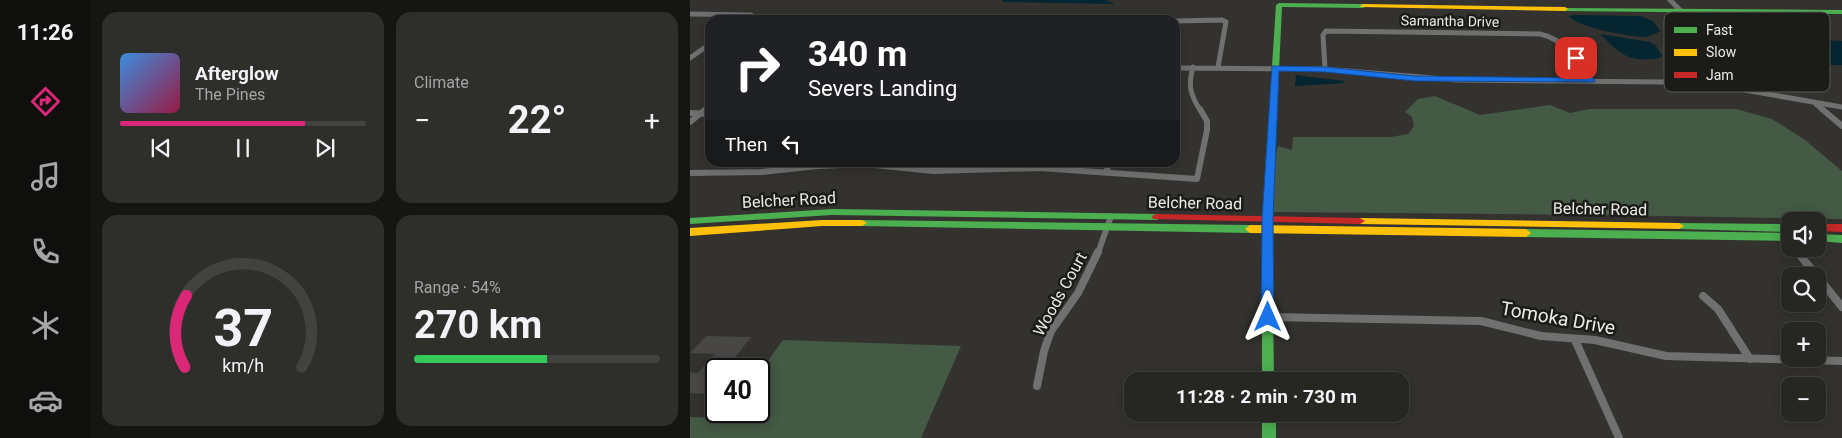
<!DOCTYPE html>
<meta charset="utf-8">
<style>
body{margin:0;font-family:Roboto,sans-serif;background:#2e2e2b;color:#f1f3f6;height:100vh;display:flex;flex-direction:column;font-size:19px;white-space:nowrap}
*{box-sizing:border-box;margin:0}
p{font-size:16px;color:#a4a5a6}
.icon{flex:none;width:28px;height:28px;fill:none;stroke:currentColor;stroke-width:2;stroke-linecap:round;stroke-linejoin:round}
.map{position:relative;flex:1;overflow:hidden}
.details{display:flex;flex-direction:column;gap:12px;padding:12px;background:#151513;width:600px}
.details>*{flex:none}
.top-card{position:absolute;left:15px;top:15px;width:475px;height:152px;border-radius:15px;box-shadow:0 2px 12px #0003,0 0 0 1px #424341;background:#202124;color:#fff;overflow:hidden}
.controls{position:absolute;left:1091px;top:212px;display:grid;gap:10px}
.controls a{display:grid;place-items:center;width:45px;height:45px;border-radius:10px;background:#262623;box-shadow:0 2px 12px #0003,0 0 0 1px #424341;font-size:25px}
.speed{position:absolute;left:15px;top:358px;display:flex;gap:10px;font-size:25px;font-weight:700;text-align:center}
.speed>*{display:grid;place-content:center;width:65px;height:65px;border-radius:50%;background:#262623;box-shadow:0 2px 12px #0003,0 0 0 1px #424341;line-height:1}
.speed .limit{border:2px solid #111;border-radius:8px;background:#fff;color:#111}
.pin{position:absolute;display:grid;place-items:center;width:42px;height:42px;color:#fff;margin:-21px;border-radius:10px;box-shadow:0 2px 8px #0006}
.me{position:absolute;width:55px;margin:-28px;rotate:0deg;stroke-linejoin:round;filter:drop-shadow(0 0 4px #0008)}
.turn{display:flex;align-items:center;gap:18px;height:105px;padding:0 20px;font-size:22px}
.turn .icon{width:65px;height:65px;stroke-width:2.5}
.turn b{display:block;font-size:35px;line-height:42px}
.then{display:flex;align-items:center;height:48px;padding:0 20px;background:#0003;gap:10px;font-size:19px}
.big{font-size:38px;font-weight:700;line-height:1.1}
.details .tile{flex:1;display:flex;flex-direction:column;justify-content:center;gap:8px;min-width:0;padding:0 18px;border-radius:15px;background:#2e2e2b}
.details .dial{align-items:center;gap:0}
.dial svg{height:130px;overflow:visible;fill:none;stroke:#424341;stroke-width:7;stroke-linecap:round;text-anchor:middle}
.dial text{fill:#f1f3f6;stroke:none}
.song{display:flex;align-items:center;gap:15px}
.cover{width:60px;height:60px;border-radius:8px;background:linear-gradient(135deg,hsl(210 70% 55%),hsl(340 70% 35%))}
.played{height:5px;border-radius:2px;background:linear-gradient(90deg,#db2777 75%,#424341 75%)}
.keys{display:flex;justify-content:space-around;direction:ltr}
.heat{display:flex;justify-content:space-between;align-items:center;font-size:28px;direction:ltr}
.charge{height:8px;border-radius:4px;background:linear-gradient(90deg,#34c759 54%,#424341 0)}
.details .tiles{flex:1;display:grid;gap:12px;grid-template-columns:repeat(2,1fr)}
.trip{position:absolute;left:434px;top:372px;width:285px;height:50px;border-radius:15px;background:#262623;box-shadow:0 2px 12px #0003,0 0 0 1px #424341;font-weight:700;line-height:50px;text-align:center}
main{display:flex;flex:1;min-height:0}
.dock{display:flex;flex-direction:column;width:90px;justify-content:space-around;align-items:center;background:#0f0f0e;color:#a4a5a6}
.dock .icon{width:35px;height:35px}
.dock .selected{color:#db2777}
.dock b{font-size:22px;color:#f1f3f6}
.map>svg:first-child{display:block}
.green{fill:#445a44}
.water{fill:#052531}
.building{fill:#484745}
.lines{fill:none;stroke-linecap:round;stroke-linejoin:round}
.street-far2{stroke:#707070;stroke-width:5}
.street-far1{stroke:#707070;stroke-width:6}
.street{stroke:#707070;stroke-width:8}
.fast{fill:#4caf50;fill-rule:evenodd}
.slow{fill:#ffc107;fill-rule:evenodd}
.jam{fill:#c62828;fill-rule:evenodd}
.route{fill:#1a73e8;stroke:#114b97}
.labels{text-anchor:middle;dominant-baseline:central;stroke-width:5;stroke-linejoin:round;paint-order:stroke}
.far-street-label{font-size:14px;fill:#ebeae7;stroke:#1b1b18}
.street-label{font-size:16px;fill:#ebeae7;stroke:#1b1b18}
.near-street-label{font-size:19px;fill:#ebeae7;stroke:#1b1b18}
.key{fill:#1b1b18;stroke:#595956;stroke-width:1}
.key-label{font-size:14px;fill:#ebeae7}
</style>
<main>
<nav class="dock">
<b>11:26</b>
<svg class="icon selected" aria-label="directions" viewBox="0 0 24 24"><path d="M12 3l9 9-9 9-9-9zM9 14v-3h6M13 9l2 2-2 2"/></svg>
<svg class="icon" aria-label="music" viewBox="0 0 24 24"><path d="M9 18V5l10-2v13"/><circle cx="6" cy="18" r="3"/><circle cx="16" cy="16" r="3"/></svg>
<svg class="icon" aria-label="phone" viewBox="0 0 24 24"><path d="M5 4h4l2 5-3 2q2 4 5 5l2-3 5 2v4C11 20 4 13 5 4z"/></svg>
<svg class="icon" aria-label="climate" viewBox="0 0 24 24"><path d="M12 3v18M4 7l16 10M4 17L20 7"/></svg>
<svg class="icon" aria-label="car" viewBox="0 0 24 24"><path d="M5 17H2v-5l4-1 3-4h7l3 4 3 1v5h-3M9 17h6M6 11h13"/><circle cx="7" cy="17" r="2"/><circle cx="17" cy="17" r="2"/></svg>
</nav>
<section class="details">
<div class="tiles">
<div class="tile">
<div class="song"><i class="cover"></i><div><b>Afterglow</b><p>The Pines</p></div></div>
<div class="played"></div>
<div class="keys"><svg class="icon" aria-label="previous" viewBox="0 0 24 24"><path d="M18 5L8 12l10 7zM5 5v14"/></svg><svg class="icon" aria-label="pause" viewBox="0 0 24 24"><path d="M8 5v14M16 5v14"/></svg><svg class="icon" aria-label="next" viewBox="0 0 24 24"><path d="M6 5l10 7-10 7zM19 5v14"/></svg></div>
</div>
<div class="tile"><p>Climate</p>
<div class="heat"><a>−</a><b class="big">22°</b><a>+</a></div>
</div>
<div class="tile dial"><svg viewBox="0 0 100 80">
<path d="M14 69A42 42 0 1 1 86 69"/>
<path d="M14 69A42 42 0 0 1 15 25" stroke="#db2777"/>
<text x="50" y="56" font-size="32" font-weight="700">37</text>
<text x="50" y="72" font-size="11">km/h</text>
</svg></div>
<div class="tile"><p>Range · 54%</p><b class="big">270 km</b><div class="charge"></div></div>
</div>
</section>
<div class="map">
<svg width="1152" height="438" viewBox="0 0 1152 438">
<rect width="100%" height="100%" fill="#33322f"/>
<!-- green -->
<path class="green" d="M745,96l45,19 70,-10 20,8 19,-4h147l36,10 33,21 37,31v48l-240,-4 -330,-3 3,-53 4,-18 -1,5 14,4 1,-13h98l17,-3 6,-8 -2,-9 -7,-5 13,-13z
M93,340l178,6 -40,92h-231v-21l35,1 5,-7h29v-38z"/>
<!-- water -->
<path class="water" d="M313,0h103l9,4 -113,-2z
M884,15l66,1 13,5 7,10c-4,3 -10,5 -15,6 -13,0 -70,-10 -76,-21z
M910,34l50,8 6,4 6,10 -2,2c-31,5 -39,-3 -60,-24z
M1075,37l77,4v24h-37z
M606,75l48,6v2l-49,3z"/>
<!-- building -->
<path class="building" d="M16,336l45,1 -25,32h-10v12l-9,13 -17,-1v-21l8,1 16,-19 -24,-1z"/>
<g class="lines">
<!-- street-far2 -->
<path class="street-far2" d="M980,0l10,10
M0,14l61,1
M228,17l86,3
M131,20l3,-2
M382,20h70
M485,21l47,-1 4,2 -8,45
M0,58l20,-14
M503,67c-5,19 -3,27 7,43
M485,68l150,1 132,11 211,2 65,6 109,19
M635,69l-2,-34 3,-4 214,3c26,6 37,26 51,47
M1126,104l7,6
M15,110l5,-4"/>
<!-- street-far1 -->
<path class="street-far1" d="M1132,109l20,17
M0,113l20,1
M0,122l16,-13
M416,172l4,-10
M0,173l71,-1 57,-6 47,-2 68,7 107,-3 157,11 10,-49v-9l-7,-12
M408,253l13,-37"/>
<!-- street -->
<path class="street" d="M1109,254l18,22
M1128,277l24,30
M1013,296l15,13 32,50
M578,317l213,4 60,15 54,4 71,16 176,5
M885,340l44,98
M347,386l7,-35 7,-20 27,-38 20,-41"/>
<!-- fast -->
<path class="fast" d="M589,3l84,1 3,2 -3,2 -81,-1 -10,212 2,162h-12v-162l14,-214z
M873,8l279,2v4l-277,-3 -2,-1z
M142,209l325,5 5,3 -5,3 -325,-5 -142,9v-6z
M172,220l388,5 5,4 -5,4 -388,-7 -5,-3z
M989,223l111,1v8l-111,-3 -5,-3z
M836,229l264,4v8l-264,-4 -5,-4z
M1128,234l24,1v8l-24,-2z
M572,414h14v24h-14z"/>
<!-- slow -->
<path class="slow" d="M673,4l202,3 3,2 -3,2 -204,-4 -1,-1z
M670,218l319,5 5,3 -5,3 -319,-5 -5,-3z
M132,220h40l5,3 -5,3h-40l-132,10v-8z
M560,225l276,4 5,4 -5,4 -276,-4 -5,-4z"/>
<!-- jam -->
<path class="jam" d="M467,214l203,4 5,3 -5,3 -207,-5 -1,-2 1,-2z
M1152,224v8l-24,-1v-7z"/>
</g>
<!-- route -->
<path class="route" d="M886,56l3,1 16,24 -1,1 -179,-1 -90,-9 -46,-1 -6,148 1,98 -2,4 -4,1 -5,-1 -2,-4 1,-98 10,-153 53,1 90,9 170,2 -13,-20z"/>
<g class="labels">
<!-- far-street labels -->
<g class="far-street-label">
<text transform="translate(760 21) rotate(1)">Samantha Drive</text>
</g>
<!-- street labels -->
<g class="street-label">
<text transform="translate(99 200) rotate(-3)">Belcher Road</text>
<text transform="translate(505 203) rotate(1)">Belcher Road</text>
<text transform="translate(910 209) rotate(1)">Belcher Road</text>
<text transform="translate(370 294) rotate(-61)">Woods Court</text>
</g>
<!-- near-street labels -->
<g class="near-street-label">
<text transform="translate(868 318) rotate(10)">Tomoka Drive</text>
</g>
</g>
<!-- legend -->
<rect x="974" y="12" width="166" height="80" rx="8" class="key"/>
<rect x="984" y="27" width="23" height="6" fill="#4caf50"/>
<rect x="984" y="49" width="23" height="7" fill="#ffc107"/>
<rect x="984" y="72" width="23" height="6" fill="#c62828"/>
<g class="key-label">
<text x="1016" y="35">Fast</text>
<text x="1016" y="57">Slow</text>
<text x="1016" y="80">Jam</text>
</g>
</svg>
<div class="controls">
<a><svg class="icon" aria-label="sound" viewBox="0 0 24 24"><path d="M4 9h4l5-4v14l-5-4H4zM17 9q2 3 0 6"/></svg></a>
<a><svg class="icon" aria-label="search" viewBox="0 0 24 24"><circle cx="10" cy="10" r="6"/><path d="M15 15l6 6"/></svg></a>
<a>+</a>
<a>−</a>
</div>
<div class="speed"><div class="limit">40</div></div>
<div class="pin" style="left:886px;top:58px;background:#d93025"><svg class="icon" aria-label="arrive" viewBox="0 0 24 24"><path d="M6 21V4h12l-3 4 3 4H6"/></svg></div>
<svg class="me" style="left:578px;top:317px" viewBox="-20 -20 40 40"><path d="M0-17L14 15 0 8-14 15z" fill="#1a73e8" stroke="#fff" stroke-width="4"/></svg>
<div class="trip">11:28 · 2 min · 730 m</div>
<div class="top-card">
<div class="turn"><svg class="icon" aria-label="right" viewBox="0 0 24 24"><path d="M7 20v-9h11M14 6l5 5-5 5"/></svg><div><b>340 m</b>Severs Landing</div></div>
<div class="then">Then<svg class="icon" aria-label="left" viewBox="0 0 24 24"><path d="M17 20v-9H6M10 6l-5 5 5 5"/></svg></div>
</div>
</div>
</main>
